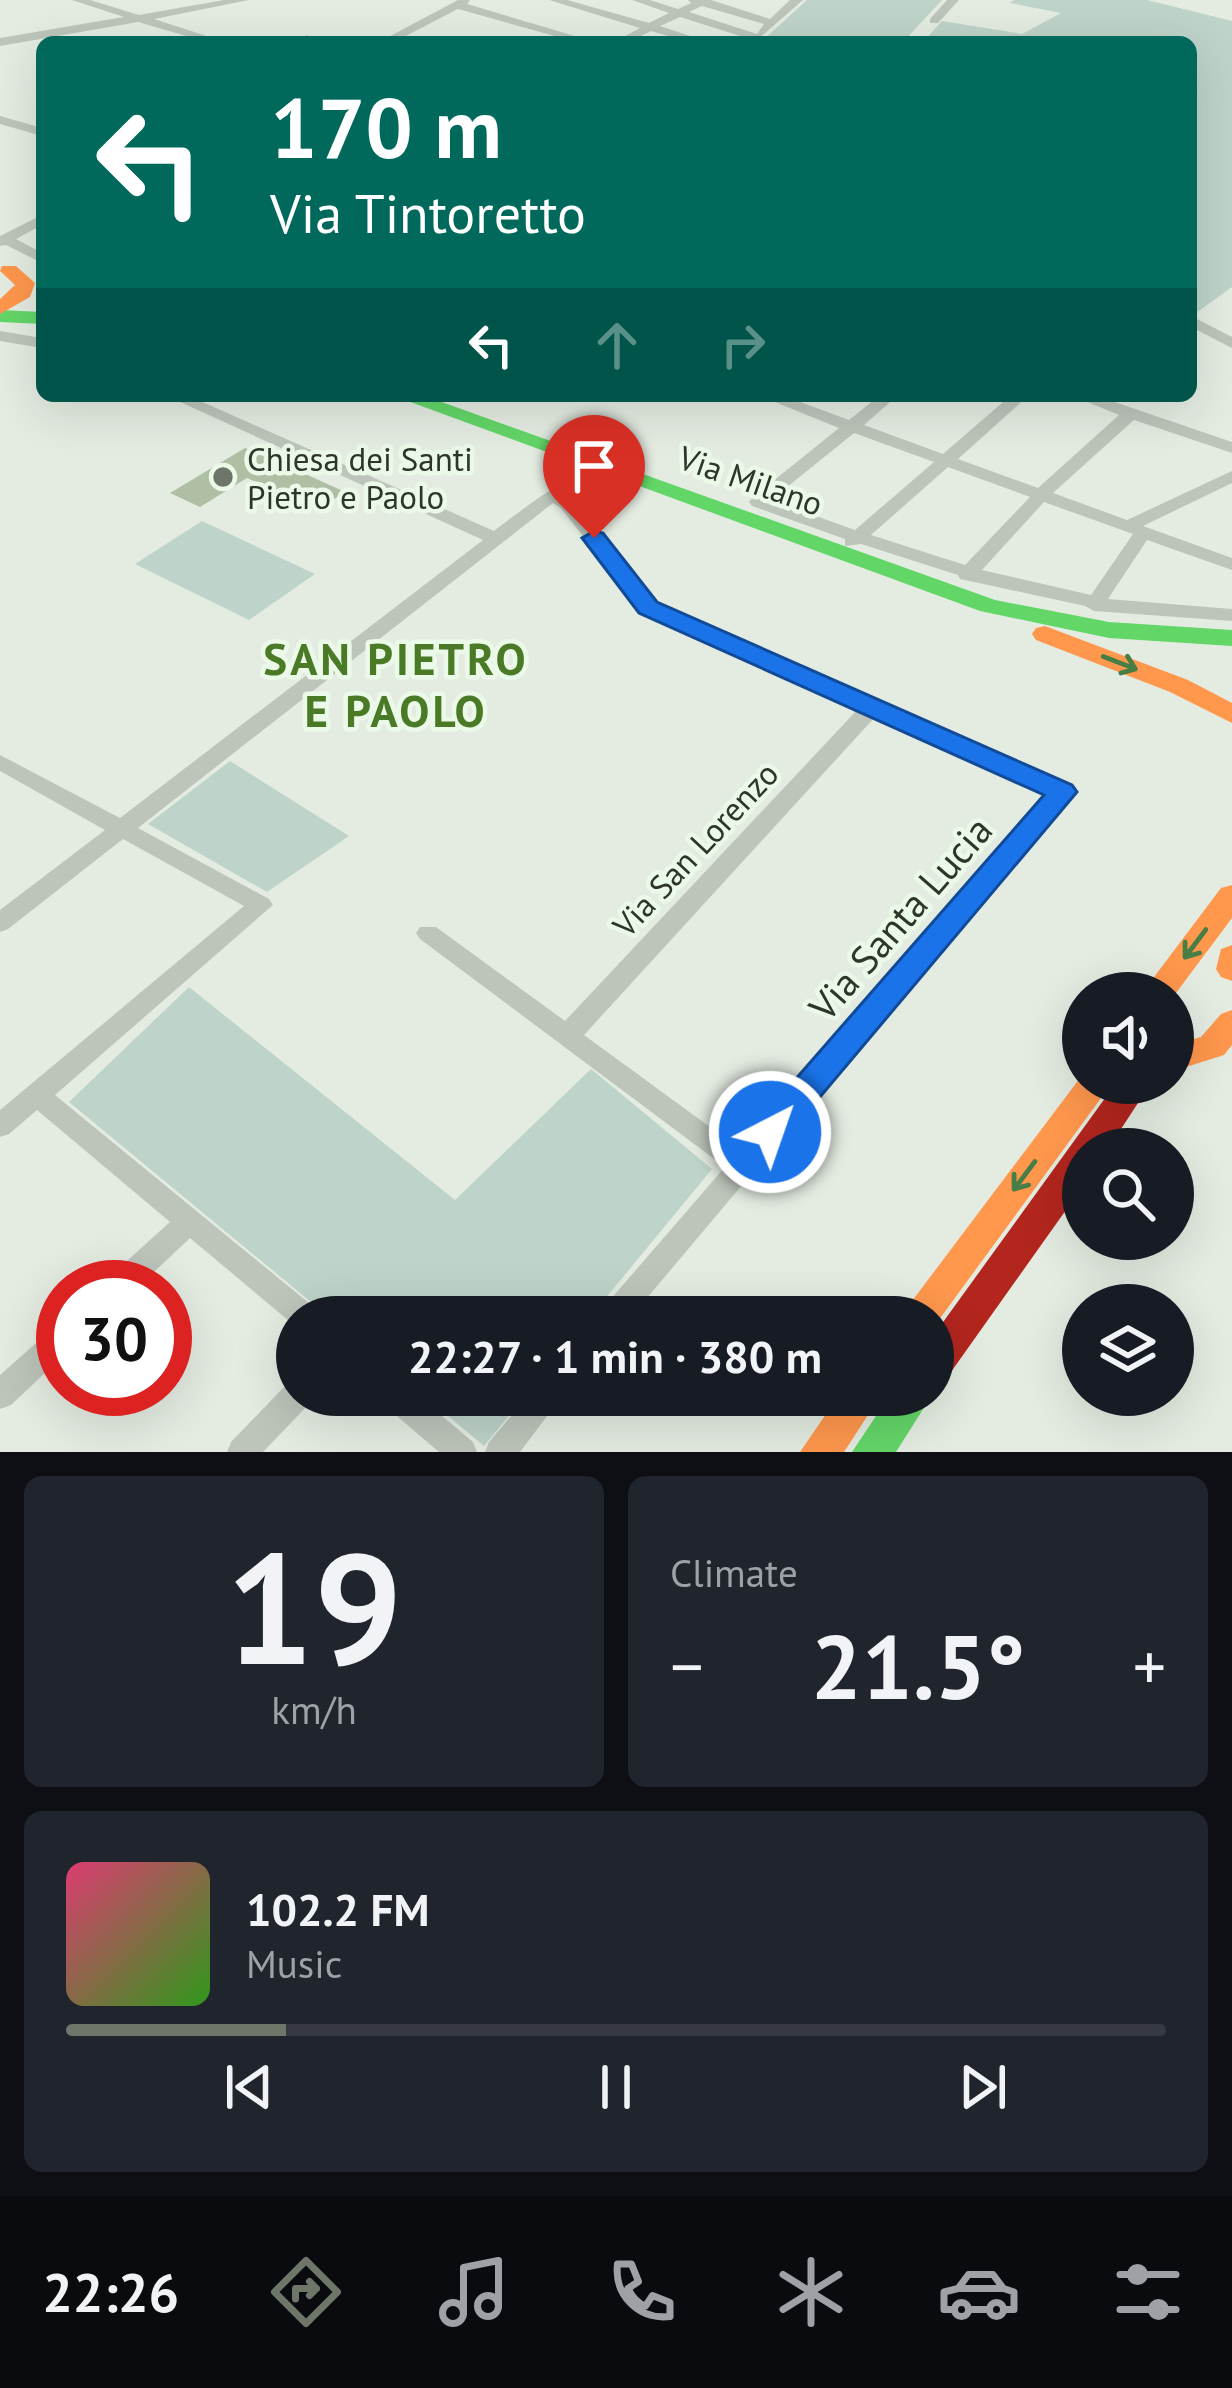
<!DOCTYPE html>
<meta charset="utf-8">
<style>
body{margin:0;font-family:"PT Sans",sans-serif;background:#20242c;color:#f1f3f6;height:100vh;display:flex;flex-direction:column;font-size:45px;white-space:nowrap}
*{box-sizing:border-box;margin:0}
p{font-size:39px;color:#9ea1a6}
.icon{flex:none;width:66px;height:66px;fill:none;stroke:currentColor;stroke-width:2;stroke-linecap:round;stroke-linejoin:round}
.map{position:relative;height:1452px;overflow:hidden}
.drawer{display:flex;flex-direction:column;gap:24px;padding:24px;background:#0d0f14;flex:1}
.drawer>*{flex:none}
.guide{position:absolute;left:36px;top:36px;width:1161px;height:366px;border-radius:18px;box-shadow:0 12px 48px #0002;background:#00695c;color:#fff;overflow:hidden}
.controls{position:absolute;left:1062px;top:972px;display:grid;gap:24px}
.controls a{display:grid;place-items:center;width:132px;height:132px;border-radius:50%;background:#171b24;box-shadow:0 12px 48px #0002;font-size:60px}
.speed{position:absolute;left:36px;top:1260px;display:flex;gap:24px;font-size:60px;font-weight:700;text-align:center}
.speed>*{display:grid;place-content:center;width:156px;height:156px;border-radius:50%;background:#171b24;box-shadow:0 12px 48px #0002;line-height:1}
.speed .limit{border:18px solid #d22;background:#fff;color:#111}
.pin{position:absolute;display:grid;place-items:center;width:102px;height:102px;color:#fff;margin:-123px -51px;border-radius:50% 50% 50% 0;rotate:-45deg;box-shadow:0 0 12px #0007}
.pin .icon{rotate:45deg}
.me{position:absolute;width:132px;margin:-66px;rotate:41deg;stroke-linejoin:round;filter:drop-shadow(0 0 9px #0008)}
.turn{display:flex;align-items:center;gap:42px;height:252px;padding:0 36px;font-size:54px}
.turn .icon{width:156px;height:156px;stroke-width:2.5}
.turn b{display:block;font-size:84px;line-height:102px}
.lanes{display:flex;align-items:center;height:114px;padding:0 36px;background:#0003;justify-content:center;gap:60px;direction:ltr}
.lanes .off{opacity:.35}
.big{font-size:90px;font-weight:800;line-height:1.1}
.drawer .card{flex:1;display:flex;flex-direction:column;justify-content:center;gap:18px;min-width:0;padding:0 42px;border-radius:18px;background:#20242c}
.drawer .dial{align-items:center;gap:0}
.dial b{font-size:156px;line-height:1}
.song{display:flex;align-items:center;gap:36px}
.cover{width:144px;height:144px;border-radius:18px;background:linear-gradient(135deg,hsl(340 70% 55%),hsl(110 70% 35%))}
.played{height:12px;border-radius:6px;background:linear-gradient(90deg,#6e766a 20%,#363941 20%)}
.keys{display:flex;justify-content:space-around;direction:ltr}
.heat{display:flex;justify-content:space-between;align-items:center;font-size:66px;direction:ltr}
.drawer .tiles{flex:1;display:grid;gap:24px;grid-template-columns:1fr 1fr}
.card:last-child{grid-column:span 2}
.trip{position:absolute;left:276px;top:1296px;width:678px;height:120px;border-radius:60px;background:#171b24;box-shadow:0 12px 48px #0002;font-weight:800;line-height:120px;text-align:center}
.tab-bar{display:flex;height:192px;justify-content:space-around;align-items:center;background:#090b0e;color:#9ea1a6}
.tab-bar .icon{width:84px;height:84px}
.tab-bar .current{color:#6e766a}
.tab-bar b{font-size:54px;color:#f1f3f6}
.map>svg:first-child{display:block}
.green{fill:#bed3c9}
.building{fill:#afbfa4}
.lines{fill:none;stroke-linecap:round;stroke-linejoin:round}
.street{fill:#bdc5bb;fill-rule:evenodd}
.fast{fill:#63d668;fill-rule:evenodd}
.slow{fill:#ff974d;fill-rule:evenodd}
.jam{fill:#b3261e;fill-rule:evenodd}
.oneway{stroke:#467e45}
.route{fill:#1a73e8;stroke:#114b97;stroke-width:3}
.poi-dot{fill:#6e766a;stroke:#ebf9e9;stroke-width:4.5}
.labels{text-anchor:middle;dominant-baseline:central;stroke-width:9;stroke-linejoin:round;paint-order:stroke}
.poi-label{font-size:33px;fill:#2e3629;stroke:#ebf9e9;text-anchor:start}
.street-label{font-size:33px;fill:#2e3629;stroke:#ebf9e9}
.near-street-label{font-size:39px;fill:#2e3629;stroke:#ebf9e9}
.district-label{font-size:45px;font-weight:bold;letter-spacing:3px;fill:#4b7a26;stroke:#ebf9e9}
</style>
<div class="map">
<svg width="1232" height="1452" viewBox="0 0 1232 1452">
<rect width="100%" height="100%" fill="#e4ece2"/>
<!-- green -->
<path class="green" d="M807,0h135l-39,42h-142z
M1014,0h133l85,21v266l-36,26 -5,-2v-269h-268l19,-21 80,13 39,-21 -51,-10z
M202,521l113,53 -66,46 -114,-56z
M230,761l119,75 -82,56 -119,-68z
M189,987l266,213 136,-131 121,100 -122,148h-261l-260,-215z
M423,1395h103l-42,51z"/>
<!-- building -->
<path class="building" d="M245,448l56,24 44,20 -28,18 -70,-32 -47,29 -30,-14z"/>
<g class="lines">
<!-- street -->
<path class="street" d="M72,0h18l49,15 85,-15h25l-95,19 71,23h-18l-69,-20 -138,24v-8l124,-21z
M458,0h12l-3,4 128,38h-19l-118,-33 -64,33h-15z
M549,0h18l82,23 20,-10 -37,-13h18l28,9 13,-6 -3,-3h23l59,19 20,-19h13l-47,41 -76,-24 -20,9 48,16h-19l-38,-11 -22,11h-15l26,-14zM702,6l62,18 -7,10 -68,-22z
M947,0h12l-21,23h-8v-4z
M307,35l16,7 -20,-1v-4z
M0,116l42,12v8l-42,-12z
M42,215v10l-26,14 26,14v10l-36,-18 -6,1v-10z
M1191,316l41,21v11l-41,-21z
M0,331l42,7v10l-42,-7z
M167,396h22l305,135c32,-24 85,-68 126,-65v8l-55,21 8,5 82,103 415,184 3,5 -442,525h-32l4,-9 122,-141 -305,-228 -4,-6 4,-6h16l129,94 293,-312 -217,-98 -80,-103 -8,-5 -415,325 131,71 4,6 -218,190 260,213 4,9h-22l-2,9 -105,-88 -52,49h-34l4,-9 62,-56 -133,-112 -28,24 -9,3v-27l244,-204 -121,-67 -115,90 -8,3v-22l105,-80 -105,-59v-16l120,63 363,-278zM875,717l173,77 -308,355 -156,-114z
M760,396h24l65,24 30,-24h18l-33,29 79,29 67,-58h18l-70,63 80,29 81,-73 -46,-19h24l135,46v11l-98,-33 -81,73 74,27 105,-49v12l-89,43 89,32v12l-85,-30 -39,59 124,10v12l-138,-10 -9,-5 -125,-27 -2,-4 -97,-31 -16,2v-7l-93,-33 -3,-4 3,-4 87,-70zM854,433l80,29 -79,68 -84,-30zM948,467l82,30 -65,68 -94,-30zM1044,502l89,32 -42,61 -109,-25z
M63,1324v32l-52,49 -11,4v-34l53,-47z
M297,1381v14h15l-4,10 -45,47h-36l4,-10 55,-57z
M380,1395h37l56,47 4,10h-38l-55,-47z
M529,1395h34l-43,57h-35l4,-10z"/>
<!-- fast -->
<path class="fast" d="M0,310l42,2v12l-42,-2z
M394,396h31l570,204 114,22 123,8v16l-123,-8 -129,-27z
M890,1395h42l-36,57h-44z"/>
<!-- slow -->
<path class="slow" d="M2,266h14l19,17 -5,14 -30,17v-15l15,-14 -15,-14z
M1045,626l143,54 44,23v20l-62,-31 -134,-52 -4,-6 4,-6z
M1232,885v33l-59,79v-4h-31l79,-105z
M1232,945v36l-11,-4 -5,-8 5,-20z
M1232,1010v35l-8,10 -51,16v-26l28,-8 20,-23z
M1083,1074v9h29l-179,245v-11h-33z
M839,1395h42l-37,57h-44z"/>
<!-- jam -->
<path class="jam" d="M1116,1083h35l-43,66h-25v37l-137,193 -13,6v-49z"/>
</g>
<!-- one-way arrows -->
<defs><path id="oneway-shaft" d="M-6 0H5M1.5-3L5.5 0L1.5 3" fill="none" stroke-width="1.6" stroke-linecap="round" stroke-linejoin="round" transform="scale(3)"/></defs>
<g class="oneway">
<use href="#oneway-shaft" transform="translate(1120 663) rotate(21)"/>
<use href="#oneway-shaft" transform="translate(1195 944) rotate(127)"/>
<use href="#oneway-shaft" transform="translate(1024 1176) rotate(127)"/>
</g>
<!-- route -->
<path class="route" d="M594,531l9,2 54,69 415,183 5,7 -295,350h-24l-5,-10 5,-10 286,-327 -405,-182 -57,-75z"/>
<!-- markers -->
<circle class="poi-dot" cx="223" cy="477" r="12"/>
<g class="labels">
<!-- poi labels -->
<g class="poi-label">
<text x="247" y="458">Chiesa dei Santi<tspan x="247" dy="38">Pietro e Paolo</tspan></text>
</g>
<!-- street labels -->
<g class="street-label">
<text transform="translate(751 480) rotate(19)">Via Milano</text>
<text transform="translate(695 849) rotate(-47)">Via San Lorenzo</text>
</g>
<!-- near-street labels -->
<g class="near-street-label">
<text transform="translate(900 918) rotate(-49)">Via Santa Lucia</text>
</g>
<!-- district labels -->
<g class="district-label">
<text x="396" y="658">SAN PIETRO<tspan x="396" dy="52">E PAOLO</tspan></text>
</g>
</g>
</svg>
<div class="controls">
<a><svg class="icon" aria-label="sound" viewBox="0 0 24 24"><path d="M4 9h4l5-4v14l-5-4H4zM17 9q2 3 0 6"/></svg></a>
<a><svg class="icon" aria-label="search" viewBox="0 0 24 24"><circle cx="10" cy="10" r="6"/><path d="M15 15l6 6"/></svg></a>
<a><svg class="icon" aria-label="layers" viewBox="0 0 24 24"><path d="M12 4l9 5-9 5-9-5zM3 14l9 5 9-5"/></svg></a>
</div>
<div class="speed"><div class="limit">30</div></div>
<div class="pin" style="left:594px;top:538px;background:#d93025"><svg class="icon" aria-label="arrive" viewBox="0 0 24 24"><path d="M6 21V4h12l-3 4 3 4H6"/></svg></div>
<svg class="me" style="left:770px;top:1132px" viewBox="-20 -20 40 40"><circle r="17" fill="#1a73e8" stroke="#fff" stroke-width="3"/><path d="M0-11L8 9 0 5-8 9z" fill="#fff"/></svg>
<div class="trip">22:27 · 1 min · 380 m</div>
<div class="guide">
<div class="turn"><svg class="icon" aria-label="left" viewBox="0 0 24 24"><path d="M17 20v-9H6M10 6l-5 5 5 5"/></svg><div><b>170 m</b>Via Tintoretto</div></div>
<div class="lanes"><svg class="icon" aria-label="left" viewBox="0 0 24 24"><path d="M17 20v-9H6M10 6l-5 5 5 5"/></svg><svg class="icon off" aria-label="ahead" viewBox="0 0 24 24"><path d="M12 20V5M6 11l6-6 6 6"/></svg><svg class="icon off" aria-label="right" viewBox="0 0 24 24"><path d="M7 20v-9h11M14 6l5 5-5 5"/></svg></div>
</div>
</div>
<section class="drawer">
<div class="tiles">
<div class="card dial"><b>19</b><p>km/h</p></div>
<div class="card"><p>Climate</p>
<div class="heat"><a>−</a><b class="big">21.5°</b><a>+</a></div>
</div>
<div class="card">
<div class="song"><i class="cover"></i><div><b>102.2 FM</b><p>Music</p></div></div>
<div class="played"></div>
<div class="keys"><svg class="icon" aria-label="previous" viewBox="0 0 24 24"><path d="M18 5L8 12l10 7zM5 5v14"/></svg><svg class="icon" aria-label="pause" viewBox="0 0 24 24"><path d="M8 5v14M16 5v14"/></svg><svg class="icon" aria-label="next" viewBox="0 0 24 24"><path d="M6 5l10 7-10 7zM19 5v14"/></svg></div>
</div>
</div>
</section>
<nav class="tab-bar">
<b>22:26</b>
<svg class="icon current" aria-label="directions" viewBox="0 0 24 24"><path d="M12 3l9 9-9 9-9-9zM9 14v-3h6M13 9l2 2-2 2"/></svg>
<svg class="icon" aria-label="music" viewBox="0 0 24 24"><path d="M9 18V5l10-2v13"/><circle cx="6" cy="18" r="3"/><circle cx="16" cy="16" r="3"/></svg>
<svg class="icon" aria-label="phone" viewBox="0 0 24 24"><path d="M5 4h4l2 5-3 2q2 4 5 5l2-3 5 2v4C11 20 4 13 5 4z"/></svg>
<svg class="icon" aria-label="climate" viewBox="0 0 24 24"><path d="M12 3v18M4 7l16 10M4 17L20 7"/></svg>
<svg class="icon" aria-label="car" viewBox="0 0 24 24"><path d="M5 17H2v-5l4-1 3-4h7l3 4 3 1v5h-3M9 17h6M6 11h13"/><circle cx="7" cy="17" r="2"/><circle cx="17" cy="17" r="2"/></svg>
<svg class="icon" aria-label="filters" viewBox="0 0 24 24"><path d="M4 7h16M4 17h16"/><circle cx="9" cy="7" r="2"/><circle cx="15" cy="17" r="2"/></svg>
</nav>
